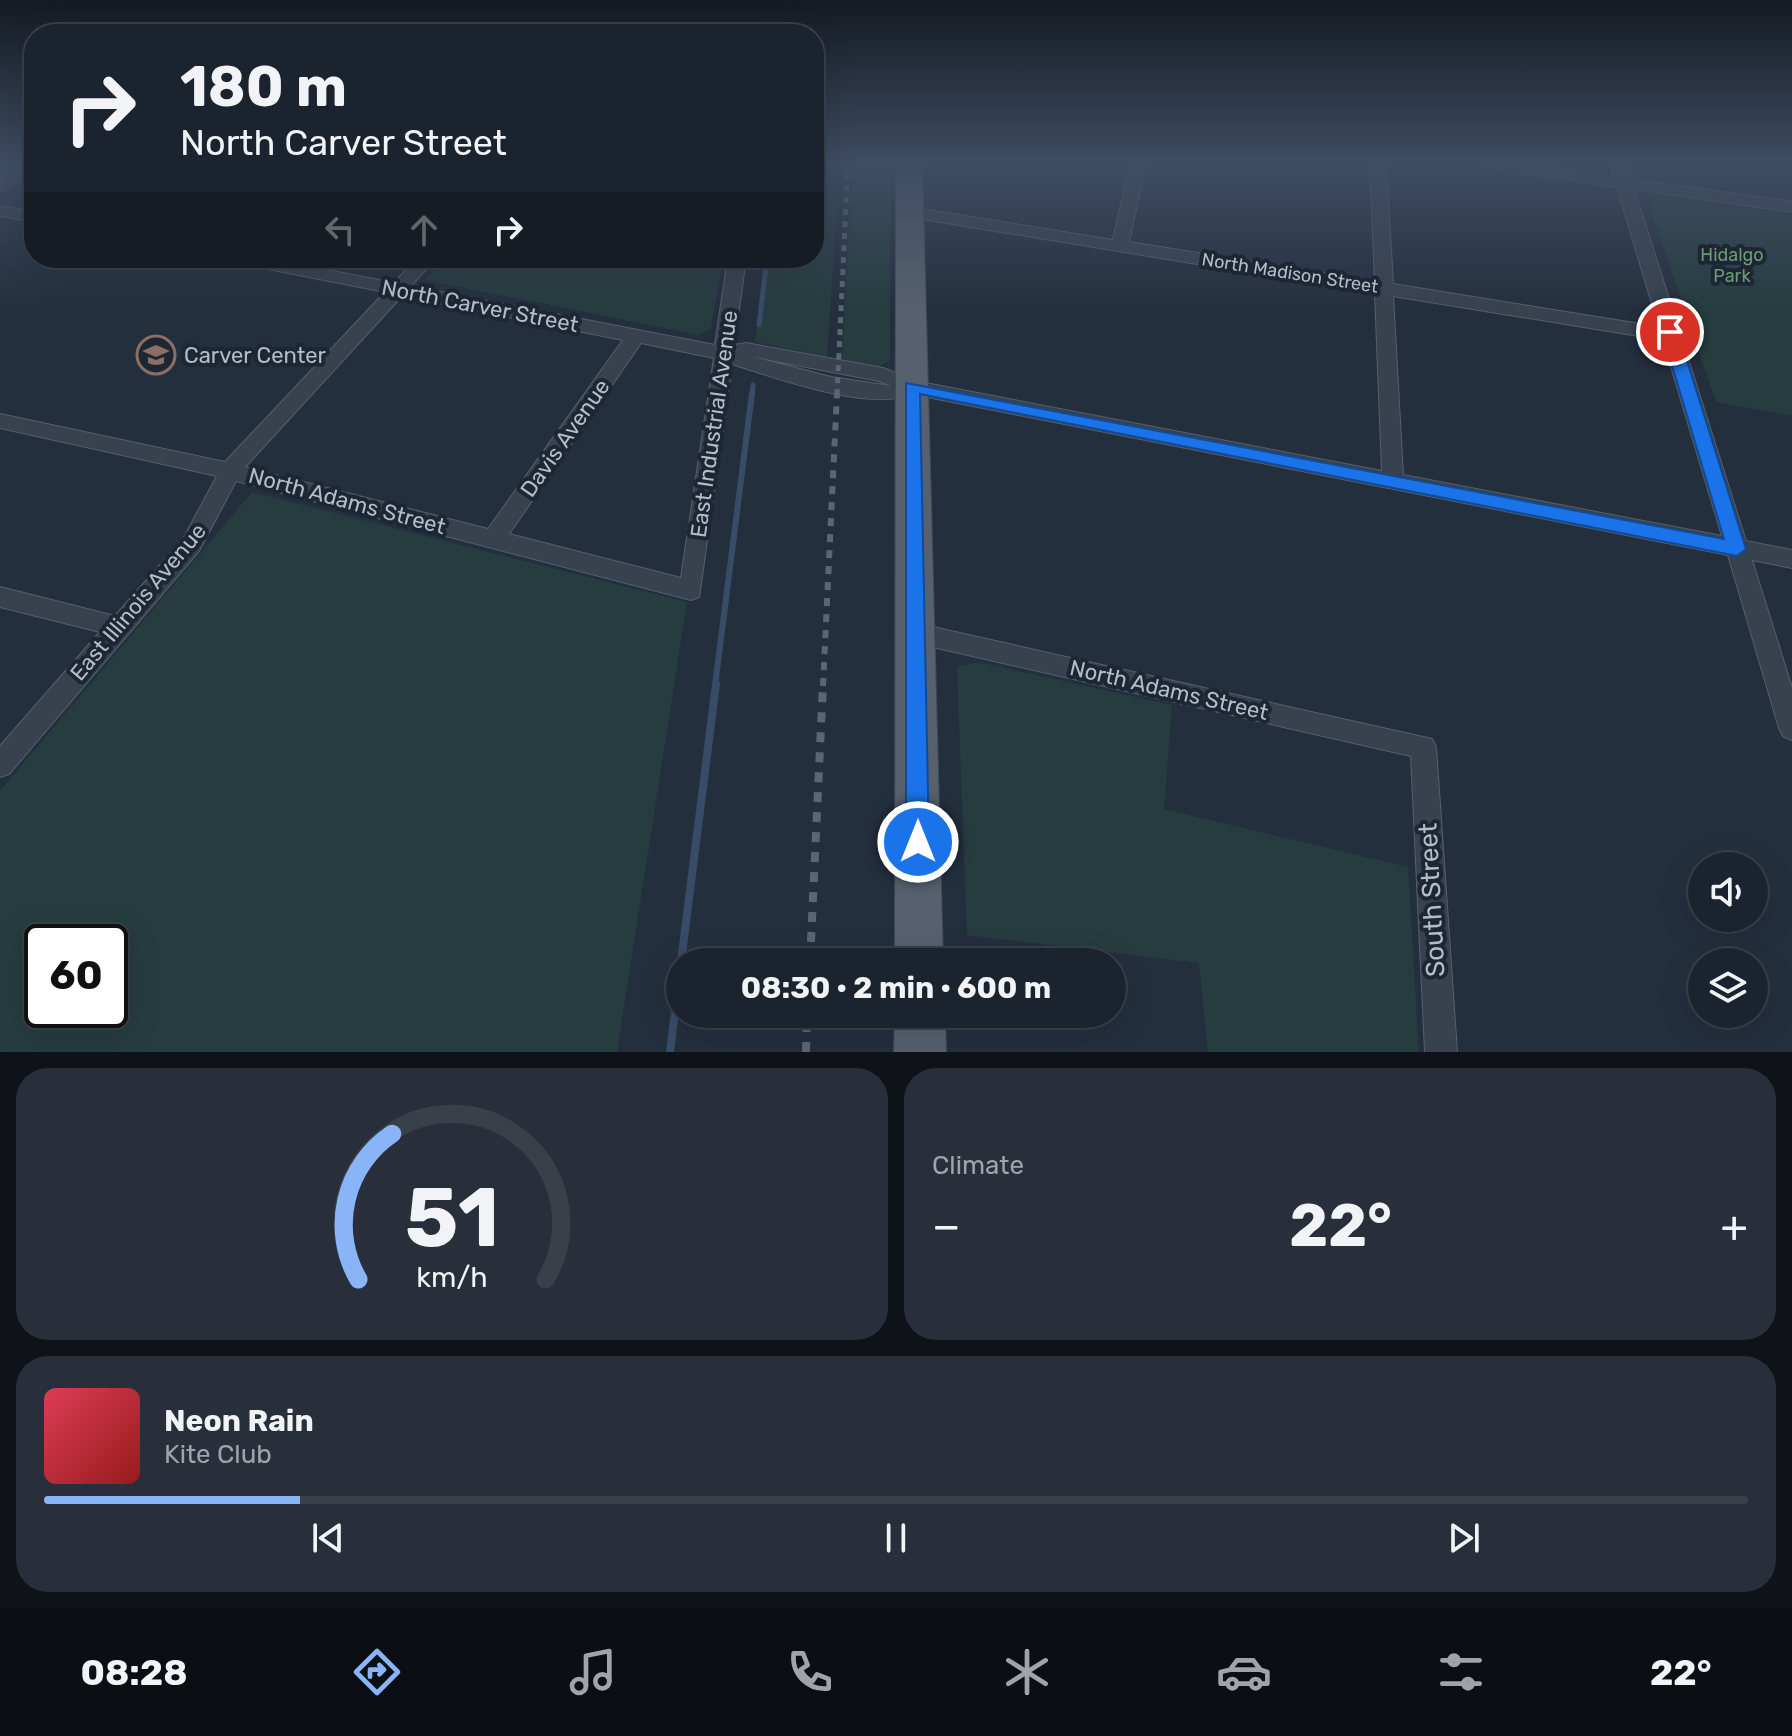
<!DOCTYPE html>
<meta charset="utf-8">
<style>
body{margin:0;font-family:Rubik,sans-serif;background:#282f3a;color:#f1f3f6;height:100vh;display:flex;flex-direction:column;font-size:30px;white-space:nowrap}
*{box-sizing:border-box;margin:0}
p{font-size:26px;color:#a0a4aa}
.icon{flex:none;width:44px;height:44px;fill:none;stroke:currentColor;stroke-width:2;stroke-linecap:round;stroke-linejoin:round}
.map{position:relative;height:1052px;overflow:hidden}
.sheet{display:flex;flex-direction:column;gap:16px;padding:16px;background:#0f1319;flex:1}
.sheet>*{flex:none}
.banner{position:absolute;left:24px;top:24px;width:800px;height:244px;border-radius:32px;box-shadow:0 8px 32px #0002,0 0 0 2px #39404a;background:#1b232e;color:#f1f3f6;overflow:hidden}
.controls{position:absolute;left:1688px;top:852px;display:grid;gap:16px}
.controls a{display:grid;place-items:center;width:80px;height:80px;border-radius:50%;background:#1b232e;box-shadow:0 8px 32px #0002,0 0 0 2px #39404a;font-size:40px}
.speed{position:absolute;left:24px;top:924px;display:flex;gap:16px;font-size:40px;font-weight:700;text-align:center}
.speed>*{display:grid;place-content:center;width:104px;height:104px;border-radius:50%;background:#1b232e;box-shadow:0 8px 32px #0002,0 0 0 2px #39404a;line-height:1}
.speed .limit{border:4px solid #111;border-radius:12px;background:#fff;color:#111}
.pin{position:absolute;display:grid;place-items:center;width:68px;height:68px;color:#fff;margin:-34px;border:4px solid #fff;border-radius:50%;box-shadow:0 2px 8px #0007}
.me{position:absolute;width:88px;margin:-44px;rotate:0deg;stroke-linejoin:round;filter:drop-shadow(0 0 6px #0008)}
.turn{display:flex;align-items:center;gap:28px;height:168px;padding:0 24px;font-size:36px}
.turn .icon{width:104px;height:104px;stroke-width:2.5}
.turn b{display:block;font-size:56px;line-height:68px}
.lanes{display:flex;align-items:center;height:76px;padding:0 24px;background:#0003;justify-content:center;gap:40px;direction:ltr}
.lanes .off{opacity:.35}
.big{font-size:60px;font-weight:700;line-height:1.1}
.sheet .tile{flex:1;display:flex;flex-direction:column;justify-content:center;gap:12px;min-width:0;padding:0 28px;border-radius:32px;background:#282f3a}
.sheet .dial{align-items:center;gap:0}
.dial svg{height:208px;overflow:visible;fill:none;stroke:#39404a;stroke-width:7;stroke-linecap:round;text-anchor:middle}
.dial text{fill:#f1f3f6;stroke:none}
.song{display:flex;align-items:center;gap:24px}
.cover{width:96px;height:96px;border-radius:12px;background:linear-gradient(135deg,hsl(350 70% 55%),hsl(0 70% 35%))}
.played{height:8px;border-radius:4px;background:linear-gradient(90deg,#8ab4f8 15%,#39404a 15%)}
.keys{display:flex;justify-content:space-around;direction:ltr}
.heat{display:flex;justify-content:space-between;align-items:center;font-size:44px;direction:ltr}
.sheet .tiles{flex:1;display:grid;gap:16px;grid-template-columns:1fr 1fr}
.tile:last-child{grid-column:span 2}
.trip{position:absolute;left:666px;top:948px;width:460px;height:80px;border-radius:40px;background:#1b232e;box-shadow:0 8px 32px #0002,0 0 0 2px #39404a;font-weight:700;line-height:80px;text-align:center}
.menu{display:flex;height:128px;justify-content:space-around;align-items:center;background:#0b0e12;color:#a0a4aa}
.menu .icon{width:56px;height:56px}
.menu .active{color:#8ab4f8}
.menu b{font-size:36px;color:#f1f3f6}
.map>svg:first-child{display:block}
.green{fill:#263c3f;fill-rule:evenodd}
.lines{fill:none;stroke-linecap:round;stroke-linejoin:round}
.stream-far2{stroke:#394c67;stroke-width:5}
.stream-far1{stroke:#394c67;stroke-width:6}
.stream{stroke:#394c67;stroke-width:8}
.minor-casing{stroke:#565f6c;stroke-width:2}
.tertiary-casing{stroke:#565f6c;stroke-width:2}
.primary-casing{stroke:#414a57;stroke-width:2}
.minor{fill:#38414e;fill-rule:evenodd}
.tertiary{fill:#38414e;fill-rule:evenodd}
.primary{fill:#56606e;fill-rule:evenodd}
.rail-far2{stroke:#5a6575;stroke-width:5;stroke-dasharray:6 6;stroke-linecap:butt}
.rail-far1{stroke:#5a6575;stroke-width:6;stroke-dasharray:8 8;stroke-linecap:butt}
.rail{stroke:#5a6575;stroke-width:8;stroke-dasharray:10 10;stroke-linecap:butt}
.route{fill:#1a73e8;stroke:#114b97;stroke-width:2}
.labels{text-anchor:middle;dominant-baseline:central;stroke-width:8;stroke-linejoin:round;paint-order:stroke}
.far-park-label{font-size:18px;fill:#6b9a76;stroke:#1d2633}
.far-street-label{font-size:18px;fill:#b4bcc9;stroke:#1d2633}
.street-label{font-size:22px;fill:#b4bcc9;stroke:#1d2633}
.poi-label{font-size:22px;fill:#b4bcc9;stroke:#1d2633;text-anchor:start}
.near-street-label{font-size:26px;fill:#b4bcc9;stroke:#1d2633}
</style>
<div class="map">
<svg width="1792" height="1052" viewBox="0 0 1792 1052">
<rect width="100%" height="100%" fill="#242f3e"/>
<!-- green -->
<path class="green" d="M814,163h26l-13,194 -72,-15 11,-84h48z
M852,163h39l-1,198 -12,5 -36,-6z
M1649,193l143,21v202l-76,-14 -70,-206z
M446,258h277l-12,70 -13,7 -272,-55z
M252,492l435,110 -70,450h-617v-261zM42,942h68v68h-68z
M978,662l194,43 -8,104 244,58 11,185h-211l-9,-89 -232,-28 -10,-268z"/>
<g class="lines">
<!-- stream-far2 -->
<path class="stream-far2" d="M759,325l8,-67
M752,395l1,-10"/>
<!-- stream-far1 -->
<path class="stream-far1" d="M715,686l37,-293"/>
<!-- stream -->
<path class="stream" d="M681,962l35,-278
M670,1052l10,-81"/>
<!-- minor casing -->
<g class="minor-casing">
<path id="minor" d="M1130,163h16l-17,79 246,39 -5,-118h16l7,121 266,43 -42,-140 -131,-19 -8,-5h41l95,14 -4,-14h16l5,16 161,23v10l-158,-23 112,352 46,9v18l-40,-8 40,128v52l-9,-4 -4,-8 -51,-173 -816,-161c-43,18 -136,-16 -180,-30l-33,233 -8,3 -455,-119 -37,70 -190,223 -9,3v-31l100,-114 -100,-25v-20l115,29 68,-77 34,-63 -217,-48v-14l225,48 160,-170 -147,-29 -9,-5h37l128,25 23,-25h19l-25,28 304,59 13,-87h18l-12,87 12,-2 137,25 32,13 467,90 -7,-178 -465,-76 -8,-5 8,-5 203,33zM402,296l221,44 -135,189 -243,-62zM1393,296l270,44 59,196 -319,-61zM641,343l73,15 -33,220 -172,-44zM749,356l130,25 12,5 -60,-9z
M0,206l34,6v10l-34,-6z
M915,623l517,116 4,8 21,305h-32l-14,-296 -496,-113 -8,-3 -4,-7 4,-7z"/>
</g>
<!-- tertiary casing -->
<g class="tertiary-casing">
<path id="tertiary" d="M20,163h14v8l-34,21v-15z"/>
</g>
<!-- primary casing -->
<g class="primary-casing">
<path id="primary" d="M896,163h26l21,799h-48z
M895,1014h50l1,38h-52z"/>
</g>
<!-- minor -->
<use href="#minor" class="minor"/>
<!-- tertiary -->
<use href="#tertiary" class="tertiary"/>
<!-- primary -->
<use href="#primary" class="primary"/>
<!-- rail-far2 -->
<path class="rail-far2" d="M837,395l11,-232"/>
<!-- rail-far1 -->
<path class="rail-far1" d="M823,686l14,-293"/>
<!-- rail -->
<path class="rail" d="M810,962l13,-278
M806,1052l1,-38"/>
</g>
<!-- sky -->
<linearGradient id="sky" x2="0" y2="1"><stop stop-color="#141a22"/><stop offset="0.53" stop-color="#3f4d63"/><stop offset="1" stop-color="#3f4d63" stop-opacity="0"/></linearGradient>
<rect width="1792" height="310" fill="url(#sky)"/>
<!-- route -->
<path class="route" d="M1670,327l8,5 68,217 -9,7 -817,-162 9,448 -3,8 -8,3 -8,-3 -4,-8v-459l818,156 -62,-207z"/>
<!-- icons -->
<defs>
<g id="school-ring" transform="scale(2)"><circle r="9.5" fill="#1d2633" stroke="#8d6e63" stroke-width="1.5"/><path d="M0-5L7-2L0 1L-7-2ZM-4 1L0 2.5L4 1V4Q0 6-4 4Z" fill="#8d6e63"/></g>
</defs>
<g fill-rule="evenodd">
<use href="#school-ring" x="156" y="355"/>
</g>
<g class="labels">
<!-- far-park labels -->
<g class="far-park-label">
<text x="1732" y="255">Hidalgo<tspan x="1732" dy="21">Park</tspan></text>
</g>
<!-- far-street labels -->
<g class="far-street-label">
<text transform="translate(1290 273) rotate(9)">North Madison Street</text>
</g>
<!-- street labels -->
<g class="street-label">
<text transform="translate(480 306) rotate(11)">North Carver Street</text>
<text transform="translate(714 424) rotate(-82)">East Industrial Avenue</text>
<text transform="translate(565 438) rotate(-55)">Davis Avenue</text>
<text transform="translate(347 501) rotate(15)">North Adams Street</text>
<text transform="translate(138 602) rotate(-50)">East Illinois Avenue</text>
<text transform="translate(1169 690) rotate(13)">North Adams Street</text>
</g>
<!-- poi labels -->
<g class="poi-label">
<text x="184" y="355">Carver Center</text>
</g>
<!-- near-street labels -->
<g class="near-street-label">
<text transform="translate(1432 900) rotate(-93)">South Street</text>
</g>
</g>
</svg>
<div class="controls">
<a><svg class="icon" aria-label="sound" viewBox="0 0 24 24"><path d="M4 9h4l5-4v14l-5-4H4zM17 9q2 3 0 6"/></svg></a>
<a><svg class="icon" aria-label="layers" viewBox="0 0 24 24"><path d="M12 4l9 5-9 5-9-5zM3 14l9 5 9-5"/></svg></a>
</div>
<div class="speed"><div class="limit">60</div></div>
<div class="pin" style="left:1670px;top:332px;background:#d93025"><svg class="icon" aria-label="arrive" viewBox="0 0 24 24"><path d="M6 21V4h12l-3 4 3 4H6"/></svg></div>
<svg class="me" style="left:918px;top:842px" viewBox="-20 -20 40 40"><circle r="17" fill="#1a73e8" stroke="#fff" stroke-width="3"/><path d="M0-11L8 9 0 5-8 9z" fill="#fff"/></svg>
<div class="trip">08:30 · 2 min · 600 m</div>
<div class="banner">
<div class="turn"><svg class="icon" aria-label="right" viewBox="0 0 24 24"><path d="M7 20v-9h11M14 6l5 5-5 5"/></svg><div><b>180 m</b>North Carver Street</div></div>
<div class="lanes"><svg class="icon off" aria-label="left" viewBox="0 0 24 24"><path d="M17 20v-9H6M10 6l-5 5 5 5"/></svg><svg class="icon off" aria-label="ahead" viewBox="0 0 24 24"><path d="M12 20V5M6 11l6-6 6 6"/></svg><svg class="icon" aria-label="right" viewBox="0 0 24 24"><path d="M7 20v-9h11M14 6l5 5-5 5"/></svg></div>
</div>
</div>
<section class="sheet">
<div class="tiles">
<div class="tile dial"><svg viewBox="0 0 100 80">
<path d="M14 69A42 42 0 1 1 86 69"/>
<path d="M14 69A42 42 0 0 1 27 13" stroke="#8ab4f8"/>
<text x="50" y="56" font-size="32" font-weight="700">51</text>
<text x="50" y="72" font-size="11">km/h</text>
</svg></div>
<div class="tile"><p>Climate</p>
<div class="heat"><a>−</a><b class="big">22°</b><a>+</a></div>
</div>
<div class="tile">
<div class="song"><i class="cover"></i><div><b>Neon Rain</b><p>Kite Club</p></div></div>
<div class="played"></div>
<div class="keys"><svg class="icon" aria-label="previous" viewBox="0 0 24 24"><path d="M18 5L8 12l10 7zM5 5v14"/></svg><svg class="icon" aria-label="pause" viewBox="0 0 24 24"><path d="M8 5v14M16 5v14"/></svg><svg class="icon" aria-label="next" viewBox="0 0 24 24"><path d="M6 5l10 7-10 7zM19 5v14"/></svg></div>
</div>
</div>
</section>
<nav class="menu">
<b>08:28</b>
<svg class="icon active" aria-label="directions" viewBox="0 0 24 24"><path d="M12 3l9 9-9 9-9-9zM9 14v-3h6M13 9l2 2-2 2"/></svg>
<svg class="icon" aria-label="music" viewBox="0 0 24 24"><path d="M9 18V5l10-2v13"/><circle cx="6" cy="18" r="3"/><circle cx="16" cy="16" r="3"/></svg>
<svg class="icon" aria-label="phone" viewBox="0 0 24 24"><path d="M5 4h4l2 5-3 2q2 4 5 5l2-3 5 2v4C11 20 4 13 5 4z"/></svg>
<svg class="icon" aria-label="climate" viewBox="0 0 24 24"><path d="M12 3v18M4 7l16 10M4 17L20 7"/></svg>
<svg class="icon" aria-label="car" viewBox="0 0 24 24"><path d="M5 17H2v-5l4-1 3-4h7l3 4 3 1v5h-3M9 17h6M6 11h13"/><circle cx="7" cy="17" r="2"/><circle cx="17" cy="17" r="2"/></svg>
<svg class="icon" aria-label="filters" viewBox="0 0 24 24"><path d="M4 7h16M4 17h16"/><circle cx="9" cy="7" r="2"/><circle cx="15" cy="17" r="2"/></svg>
<b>22°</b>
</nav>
